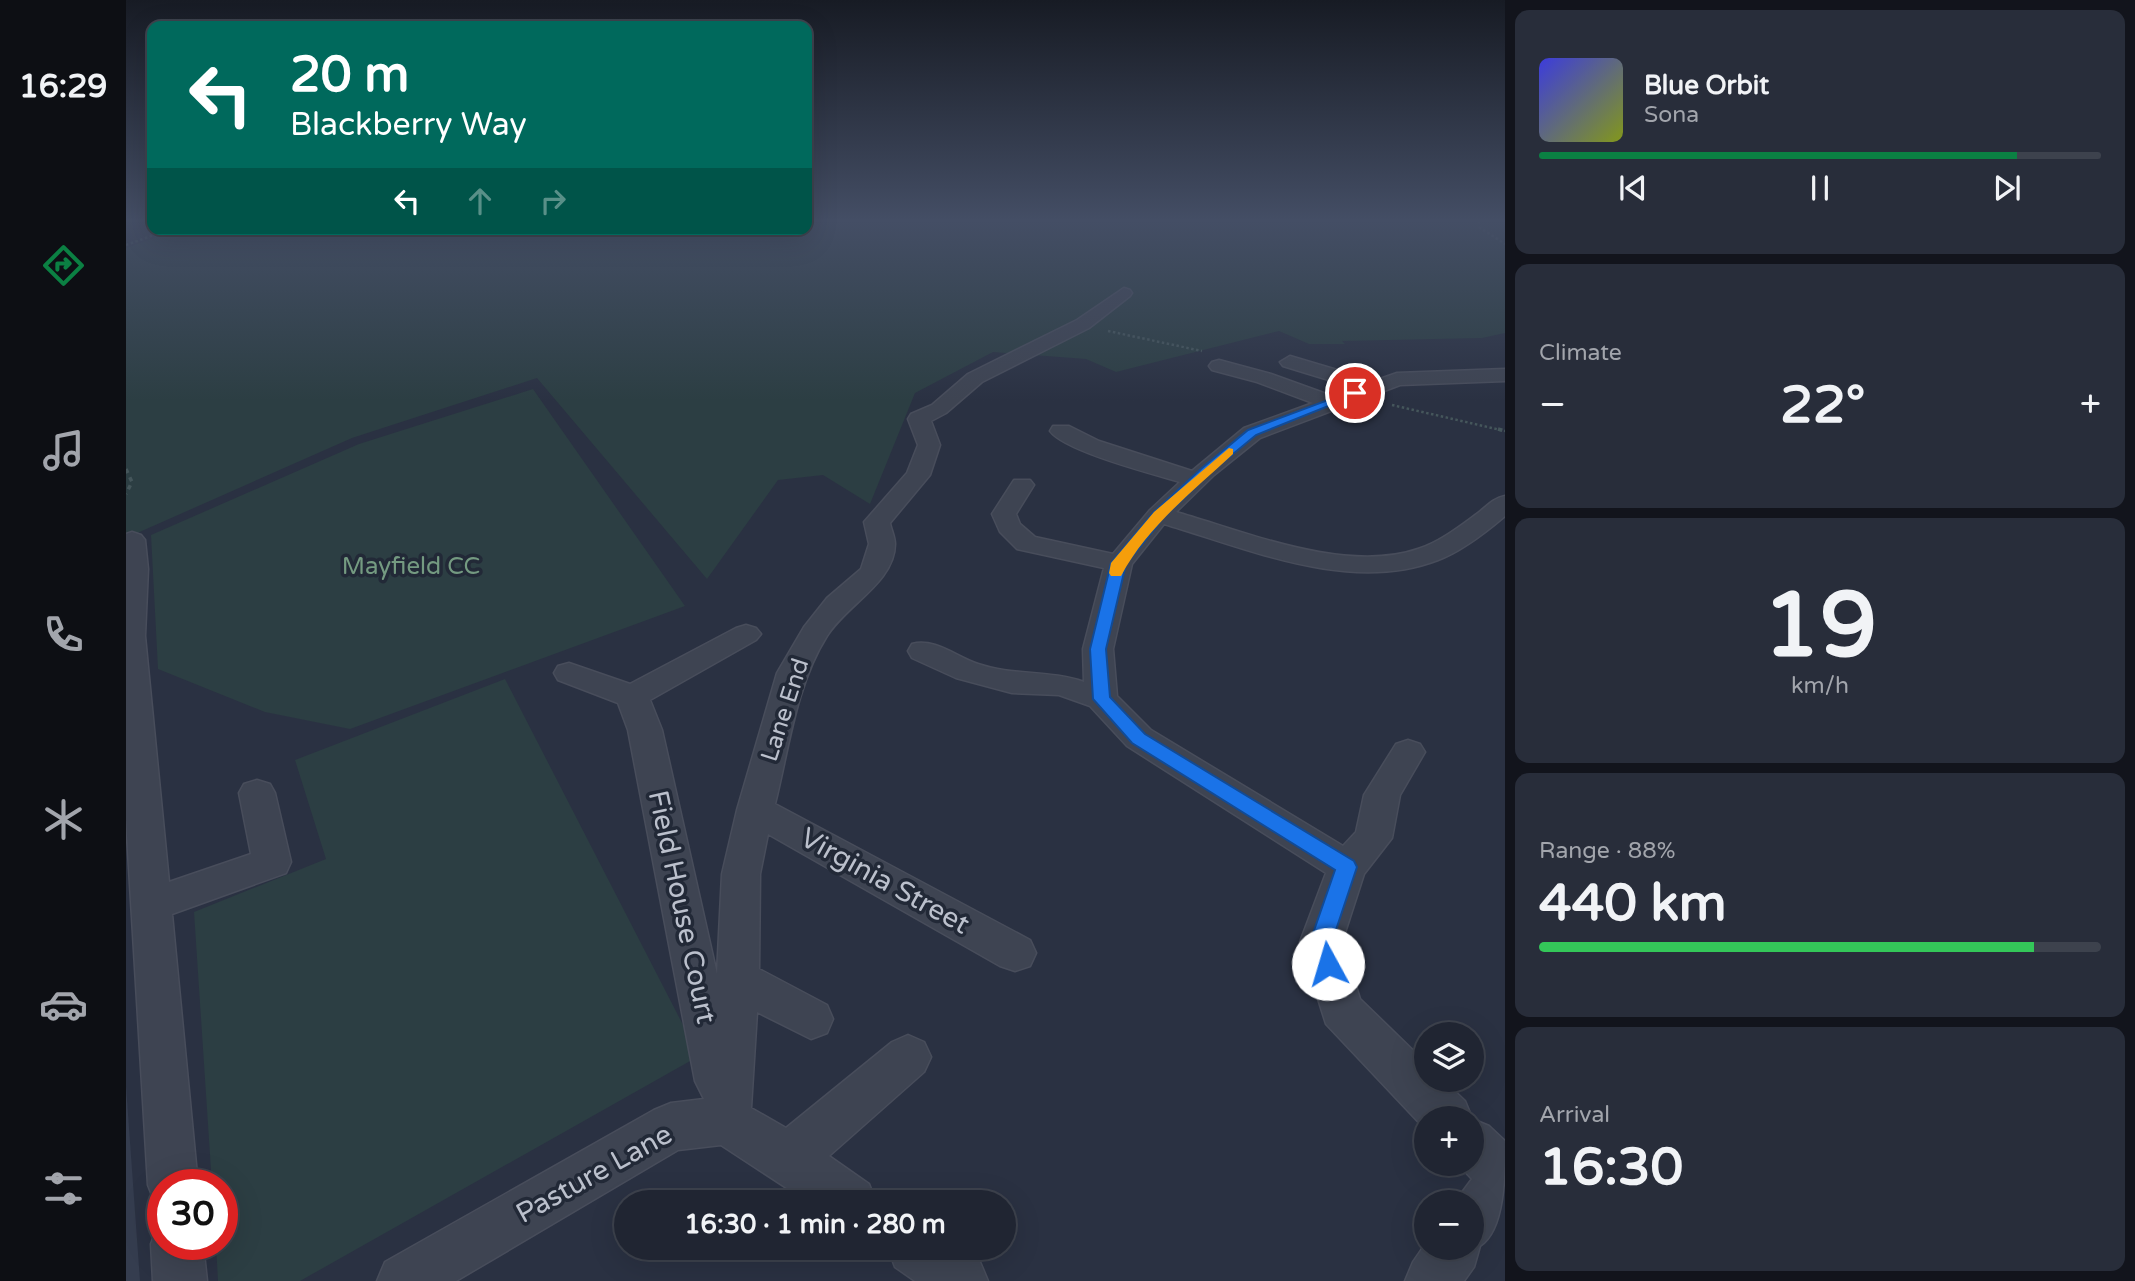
<!DOCTYPE html>
<meta charset="utf-8">
<style>
body{margin:0;font-family:"Varela Round",sans-serif;background:#282d3a;color:#f1f3f6;height:100vh;display:flex;flex-direction:column;font-size:26px;white-space:nowrap}
*{box-sizing:border-box;margin:0}
p{font-size:23px;color:#a2a5ac}
.icon{flex:none;width:38px;height:38px;fill:none;stroke:currentColor;stroke-width:2;stroke-linecap:round;stroke-linejoin:round}
.map{position:relative;flex:1;overflow:hidden}
.panel{display:flex;flex-direction:column;gap:10px;padding:10px;background:#12141c;width:630px}
.panel>*{flex:none}
.banner{position:absolute;left:21px;top:21px;width:665px;height:214px;border-radius:14px;box-shadow:0 7px 28px #0002,0 0 0 2px #3d424d;background:#00695c;color:#fff;overflow:hidden}
.fabs{position:absolute;left:1288px;top:1022px;display:grid;gap:14px}
.fabs a{display:grid;place-items:center;width:70px;height:70px;border-radius:50%;background:#202532;box-shadow:0 7px 28px #0002,0 0 0 2px #3d424d;font-size:35px}
.speed{position:absolute;left:21px;top:1169px;display:flex;gap:14px;font-size:35px;font-weight:700;text-align:center}
.speed>*{display:grid;place-content:center;width:91px;height:91px;border-radius:50%;background:#202532;box-shadow:0 7px 28px #0002,0 0 0 2px #3d424d;line-height:1}
.speed .limit{border:10px solid #d22;background:#fff;color:#111}
.pin{position:absolute;display:grid;place-items:center;width:60px;height:60px;color:#fff;margin:-30px;border:4px solid #fff;border-radius:50%;box-shadow:0 2px 7px #0007}
.me{position:absolute;width:77px;margin:-38px;rotate:354deg;stroke-linejoin:round;filter:drop-shadow(0 0 5px #0008)}
.turn{display:flex;align-items:center;gap:24px;height:147px;padding:0 28px;font-size:32px}
.turn .icon{width:91px;height:91px;stroke-width:2.5}
.turn b{display:block;font-size:49px;line-height:60px}
.lanes{display:flex;align-items:center;height:66px;padding:0 28px;background:#0003;justify-content:center;gap:35px;direction:ltr}
.lanes .off{opacity:.35}
.big{font-size:52px;font-weight:700;line-height:1.1}
.panel .card{flex:1;display:flex;flex-direction:column;justify-content:center;gap:10px;min-width:0;padding:0 24px;border-radius:14px;background:#282d3a}
.panel .dial{align-items:center;gap:0}
.dial b{font-size:91px;line-height:1}
.song{display:flex;align-items:center;gap:21px}
.cover{width:84px;height:84px;border-radius:10px;background:linear-gradient(135deg,hsl(240 70% 55%),hsl(70 70% 35%))}
.played{height:7px;border-radius:4px;background:linear-gradient(90deg,#0b8043 85%,#3d424d 85%)}
.keys{display:flex;justify-content:space-around;direction:ltr}
.heat{display:flex;justify-content:space-between;align-items:center;font-size:38px;direction:ltr}
.charge{height:10px;border-radius:5px;background:linear-gradient(90deg,#34c759 88%,#3d424d 0)}
.trip{position:absolute;left:488px;top:1190px;width:402px;height:70px;border-radius:35px;background:#202532;box-shadow:0 7px 28px #0002,0 0 0 2px #3d424d;font-weight:700;line-height:70px;text-align:center}
main{display:flex;flex:1;min-height:0}
.tab-bar{display:flex;flex-direction:column;width:126px;justify-content:space-around;align-items:center;background:#0d0f14;color:#a2a5ac}
.tab-bar .icon{width:49px;height:49px}
.tab-bar .active{color:#0b8043}
.tab-bar b{font-size:32px;color:#f1f3f6}
.map>svg:first-child{display:block}
.green{fill:#2c3e43}
.lines{fill:none;stroke-linecap:round;stroke-linejoin:round}
.minor-casing{stroke:#484d5b;stroke-width:3}
.path-far1{stroke:#45565b;stroke-width:2.5;stroke-dasharray:2.5 2.5;stroke-linecap:butt}
.path{stroke:#45565b;stroke-width:3.5;stroke-dasharray:4.5 4.5;stroke-linecap:butt}
.minor{fill:#3e4452;fill-rule:evenodd}
.shaded-wall{fill:#353d4f}
.route{fill:#1a73e8;stroke:#114b97;stroke-width:2}
.slow{fill:#f59e0b}
.labels{text-anchor:middle;dominant-baseline:central;stroke-width:7;stroke-linejoin:round;paint-order:stroke}
.park-label{font-size:24px;fill:#749a81;stroke:#222937}
.street-label{font-size:24px;fill:#bbc0cc;stroke:#222937}
.near-street-label{font-size:28px;fill:#bbc0cc;stroke:#222937}
</style>
<main>
<nav class="tab-bar">
<b>16:29</b>
<svg class="icon active" aria-label="directions" viewBox="0 0 24 24"><path d="M12 3l9 9-9 9-9-9zM9 14v-3h6M13 9l2 2-2 2"/></svg>
<svg class="icon" aria-label="music" viewBox="0 0 24 24"><path d="M9 18V5l10-2v13"/><circle cx="6" cy="18" r="3"/><circle cx="16" cy="16" r="3"/></svg>
<svg class="icon" aria-label="phone" viewBox="0 0 24 24"><path d="M5 4h4l2 5-3 2q2 4 5 5l2-3 5 2v4C11 20 4 13 5 4z"/></svg>
<svg class="icon" aria-label="climate" viewBox="0 0 24 24"><path d="M12 3v18M4 7l16 10M4 17L20 7"/></svg>
<svg class="icon" aria-label="car" viewBox="0 0 24 24"><path d="M5 17H2v-5l4-1 3-4h7l3 4 3 1v5h-3M9 17h6M6 11h13"/><circle cx="7" cy="17" r="2"/><circle cx="17" cy="17" r="2"/></svg>
<svg class="icon" aria-label="filters" viewBox="0 0 24 24"><path d="M4 7h16M4 17h16"/><circle cx="9" cy="7" r="2"/><circle cx="15" cy="17" r="2"/></svg>
</nav>
<div class="map">
<svg width="1379" height="1281" viewBox="0 0 1379 1281">
<rect width="100%" height="100%" fill="#2a3142"/>
<!-- green -->
<path class="green" d="M681,222h698v111l-23,5 -140,3 3,3h-36l-30,-13 -163,41 -30,-13 -93,-7 -78,41 -45,111 -47,-29 -45,5 -71,99 -170,-201 -185,60 -226,100v-290l54,-19h627z
M407,389l152,217 -335,123 -85,-17 -107,-43 -7,-134 208,-91z
M379,679l194,377 -399,225h-82l-2,-37h6v-59h-10l-18,-273 132,-53 -31,-99z"/>
<g class="lines">
<!-- minor casing -->
<g class="minor-casing">
<path id="minor" d="M998,288l6,2 2,3 -2,3 -41,32 -107,54 -36,31 -15,8 9,24 -10,30 -40,48c1,6 5,14 5,21 0,38 -49,61 -68,92 -31,49 -38,112 -52,168l255,136 6,13 -6,13 -15,5 -15,-5 -232,-132 -8,40 -1,95 68,36 6,14 -6,14 -16,6 -54,-27 -6,96 35,20 106,-86 16,-7 16,7 7,15 -7,15 -95,84 40,28 7,18h-68l-87,-57 -43,5 -222,131h-79l8,-19 269,-152 17,-7 33,-4 -9,-18 -67,-351 -10,-27 -60,-23 -4,-7 4,-7 11,-3 61,21 106,-56 10,-3 10,3 5,6 -5,6 -106,60 12,30 55,244 5,-100 15,-64 40,-137 27,-46 23,-29 34,-29 8,-25 -5,-22 43,-49 11,-28 -10,-26 3,-5 21,-9 36,-31 109,-54z
M1164,356l84,25 23,-8 108,-4v12l-105,4 -140,53 -46,37 -38,37c70,20 170,62 242,37 22,-7 42,-23 60,-36 9,-7 16,-15 27,-17v20c-20,17 -43,35 -67,44 -88,34 -189,-11 -274,-36l-32,40 -19,85 4,47 34,34 192,116 13,-14 8,-37 32,-51 12,-4 12,4 5,8 -25,43 -8,43 -28,36 -22,68 18,57 66,64v17h17l22,21 7,17h-46v12l-100,-106 -26,-82 26,-69 -199,-127 -37,-40 -31,-11 -47,-2 -56,-15 -44,-20 -4,-7 4,-7c24,-6 44,13 66,20 35,12 72,6 106,18l-1,-33 21,-81 -87,-19 -17,-17 -8,-18 22,-34h16l4,5 -18,29 4,10 15,13 78,17 37,-44 30,-28c-27,-8 -116,-31 -130,-51l3,-5h16l30,15 93,30 52,-43 69,-25 -56,-21 -45,-12 -3,-4 3,-4 7,-2 52,14 61,22 23,-8 -72,-22 -3,-4z
M6,532l9,3 4,5 3,29 -3,67 24,246 82,-28 -12,-61 5,-9 13,-4 13,4 5,9 16,69 -5,11 -114,41 26,271h-35v21l-8,-3 -7,-18 -22,-367v-284z
M1346,1119l17,7 16,15c0,33 0,89 -25,105l-6,21 -10,14h-59l8,-19 13,-19v5h46v-46h-17l17,-23 -14,-15h14z
M37,1224v20h40l4,37h-54l-2,-37 7,-19z
M762,1248h72l20,14 8,19h-73l-20,-14z"/>
</g>
<!-- path-far1 -->
<path class="path-far1" d="M1353,222v5l26,17
M0,245l45,-16
M982,331l94,20
M1266,405l113,26"/>
<!-- path -->
<path class="path" d="M1372,429l7,2
M0,469l6,13 -6,12"/>
<!-- minor -->
<use href="#minor" class="minor"/>
</g>
<!-- shaded-wall -->
<path class="shaded-wall" d="M0,1086l14,195h-14z"/>
<!-- sky -->
<linearGradient id="sky" x2="0" y2="1"><stop stop-color="#171b24"/><stop offset="0.55" stop-color="#444e65"/><stop offset="1" stop-color="#444e65" stop-opacity="0"/></linearGradient>
<rect width="1379" height="401" fill="url(#sky)"/>
<!-- route -->
<path class="route" d="M1226,391l9,2 -105,42 -46,38 -47,45 -37,46 -20,85 4,48 35,37 209,127 3,6 -25,75 8,22 -4,7 -8,3 -8,-3 -10,-29 25,-72 -203,-127 -39,-44 -3,-50 21,-86 43,-51 48,-44 46,-38z"/>
<!-- slow -->
<path class="slow" d="M1103,448l4,1v5c-41,38 -86,73 -112,122h-10l-2,-3 2,-10 43,-51z"/>
<g class="labels">
<!-- park labels -->
<g class="park-label">
<text x="285" y="566">Mayfield CC</text>
</g>
<!-- street labels -->
<g class="street-label">
<text transform="translate(659 710) rotate(-72)">Lane End</text>
</g>
<!-- near-street labels -->
<g class="near-street-label">
<text transform="translate(759 881) rotate(29)">Virginia Street</text>
<text transform="translate(556 907) rotate(78)">Field House Court</text>
<text transform="translate(468 1174) rotate(-29)">Pasture Lane</text>
</g>
</g>
</svg>
<div class="fabs">
<a><svg class="icon" aria-label="layers" viewBox="0 0 24 24"><path d="M12 4l9 5-9 5-9-5zM3 14l9 5 9-5"/></svg></a>
<a>+</a>
<a>−</a>
</div>
<div class="speed"><div class="limit">30</div></div>
<div class="pin" style="left:1229px;top:393px;background:#d93025"><svg class="icon" aria-label="arrive" viewBox="0 0 24 24"><path d="M6 21V4h12l-3 4 3 4H6"/></svg></div>
<svg class="me" style="left:1202px;top:964px" viewBox="-20 -20 40 40"><circle r="19" fill="#fff"/><path d="M0-13L10 11 0 6-10 11z" fill="#1a73e8"/></svg>
<div class="trip">16:30 · 1 min · 280 m</div>
<div class="banner">
<div class="turn"><svg class="icon" aria-label="left" viewBox="0 0 24 24"><path d="M17 20v-9H6M10 6l-5 5 5 5"/></svg><div><b>20 m</b>Blackberry Way</div></div>
<div class="lanes"><svg class="icon" aria-label="left" viewBox="0 0 24 24"><path d="M17 20v-9H6M10 6l-5 5 5 5"/></svg><svg class="icon off" aria-label="ahead" viewBox="0 0 24 24"><path d="M12 20V5M6 11l6-6 6 6"/></svg><svg class="icon off" aria-label="right" viewBox="0 0 24 24"><path d="M7 20v-9h11M14 6l5 5-5 5"/></svg></div>
</div>
</div>
<section class="panel">
<div class="card">
<div class="song"><i class="cover"></i><div><b>Blue Orbit</b><p>Sona</p></div></div>
<div class="played"></div>
<div class="keys"><svg class="icon" aria-label="previous" viewBox="0 0 24 24"><path d="M18 5L8 12l10 7zM5 5v14"/></svg><svg class="icon" aria-label="pause" viewBox="0 0 24 24"><path d="M8 5v14M16 5v14"/></svg><svg class="icon" aria-label="next" viewBox="0 0 24 24"><path d="M6 5l10 7-10 7zM19 5v14"/></svg></div>
</div>
<div class="card"><p>Climate</p>
<div class="heat"><a>−</a><b class="big">22°</b><a>+</a></div>
</div>
<div class="card dial"><b>19</b><p>km/h</p></div>
<div class="card"><p>Range · 88%</p><b class="big">440 km</b><div class="charge"></div></div>
<div class="card"><p>Arrival</p><b class="big">16:30</b></div>
</section>
</main>
